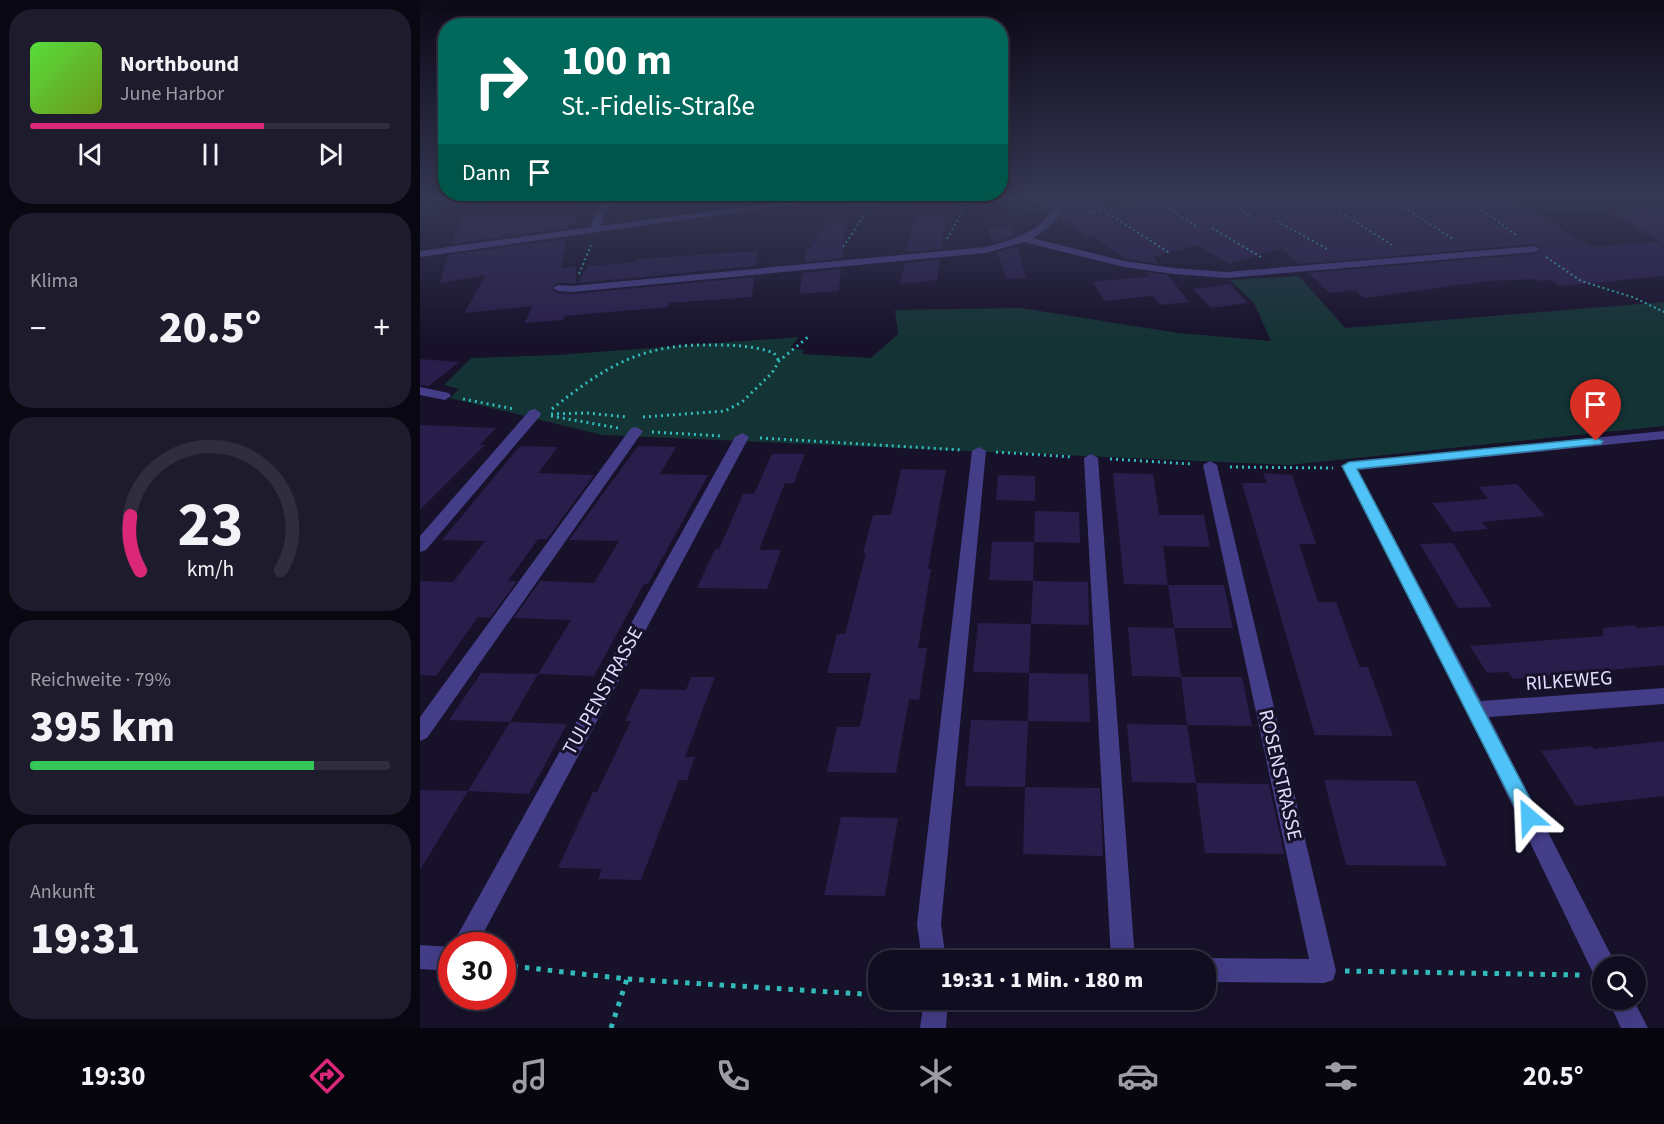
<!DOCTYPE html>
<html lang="de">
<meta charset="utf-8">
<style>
body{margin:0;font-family:"Source Sans 3",sans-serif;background:#1e1b2d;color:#f1f3f6;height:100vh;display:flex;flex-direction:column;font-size:22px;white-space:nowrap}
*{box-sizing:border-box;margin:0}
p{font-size:20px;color:#9c9ca5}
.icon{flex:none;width:33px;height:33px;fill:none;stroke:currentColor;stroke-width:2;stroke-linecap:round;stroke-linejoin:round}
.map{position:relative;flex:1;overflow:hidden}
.side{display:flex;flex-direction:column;gap:9px;padding:9px;background:#090712;width:420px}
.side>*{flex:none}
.hud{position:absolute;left:18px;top:18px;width:570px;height:183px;border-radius:24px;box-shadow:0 6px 24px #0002,0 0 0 2px #302d3e;background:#00695c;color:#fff;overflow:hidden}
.fabs{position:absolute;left:1172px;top:956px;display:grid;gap:12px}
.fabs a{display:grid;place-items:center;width:54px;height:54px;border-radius:50%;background:#110d20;box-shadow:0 6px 24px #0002,0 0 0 2px #302d3e;font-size:30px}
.speed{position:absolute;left:18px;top:932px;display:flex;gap:12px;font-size:30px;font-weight:700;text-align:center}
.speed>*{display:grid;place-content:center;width:78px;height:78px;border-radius:50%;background:#110d20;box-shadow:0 6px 24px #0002,0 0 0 2px #302d3e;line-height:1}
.speed .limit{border:9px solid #d22;background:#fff;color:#111}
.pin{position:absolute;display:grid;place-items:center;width:51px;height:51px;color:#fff;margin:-62px -26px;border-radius:50% 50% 50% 0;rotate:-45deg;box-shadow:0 0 6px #0007}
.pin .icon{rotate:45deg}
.me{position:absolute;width:66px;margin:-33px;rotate:334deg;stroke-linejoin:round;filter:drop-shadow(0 0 4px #0008)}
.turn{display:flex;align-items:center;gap:21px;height:126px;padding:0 24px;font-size:27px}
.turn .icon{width:78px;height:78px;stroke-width:2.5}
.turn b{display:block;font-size:42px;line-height:51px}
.then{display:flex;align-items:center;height:57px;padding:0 24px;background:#0003;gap:12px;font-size:22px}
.big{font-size:45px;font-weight:800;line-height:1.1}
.side .card{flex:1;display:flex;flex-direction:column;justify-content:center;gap:9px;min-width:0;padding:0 21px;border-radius:24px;background:#1e1b2d}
.side .dial{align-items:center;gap:0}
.dial svg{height:156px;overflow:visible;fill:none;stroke:#302d3e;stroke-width:7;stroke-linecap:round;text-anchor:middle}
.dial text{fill:#f1f3f6;stroke:none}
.song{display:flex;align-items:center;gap:18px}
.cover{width:72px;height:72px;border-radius:9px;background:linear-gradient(135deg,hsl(110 70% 55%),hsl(80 70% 35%))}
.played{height:6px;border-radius:3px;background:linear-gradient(90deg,#db2777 65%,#302d3e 65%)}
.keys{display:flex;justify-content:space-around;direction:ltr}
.heat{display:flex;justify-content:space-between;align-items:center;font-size:33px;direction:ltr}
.charge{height:9px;border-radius:4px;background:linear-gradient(90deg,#34c759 79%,#302d3e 0)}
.trip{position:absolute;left:448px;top:950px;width:348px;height:60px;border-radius:24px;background:#110d20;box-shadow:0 6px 24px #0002,0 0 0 2px #302d3e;font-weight:800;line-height:60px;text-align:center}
.menu{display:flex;height:96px;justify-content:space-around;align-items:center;background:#07050d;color:#9c9ca5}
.menu .icon{width:42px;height:42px}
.menu .on{color:#db2777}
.menu b{font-size:27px;color:#f1f3f6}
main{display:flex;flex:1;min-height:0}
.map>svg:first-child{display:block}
.green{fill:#143334}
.building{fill:#291e4b}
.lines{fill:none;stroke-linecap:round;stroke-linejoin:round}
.path-far2{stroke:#33baba;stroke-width:2;stroke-dasharray:2 3;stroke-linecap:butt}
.path-far1{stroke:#33baba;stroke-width:3;stroke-dasharray:2 4;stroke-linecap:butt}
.path{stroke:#33baba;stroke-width:5;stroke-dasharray:4.5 7;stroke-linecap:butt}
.street{fill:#443d88;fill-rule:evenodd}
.route{fill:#4fc3f7;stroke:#337fa1;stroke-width:1.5}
.labels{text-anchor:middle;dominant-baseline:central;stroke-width:6;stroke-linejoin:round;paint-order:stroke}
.near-street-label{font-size:20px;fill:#e1dbfe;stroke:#17112a}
</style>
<main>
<section class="side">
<div class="card">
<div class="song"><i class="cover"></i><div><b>Northbound</b><p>June Harbor</p></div></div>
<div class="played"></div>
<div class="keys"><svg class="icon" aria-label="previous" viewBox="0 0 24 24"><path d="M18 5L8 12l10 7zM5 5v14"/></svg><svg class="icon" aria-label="pause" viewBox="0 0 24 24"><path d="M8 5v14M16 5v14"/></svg><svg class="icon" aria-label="next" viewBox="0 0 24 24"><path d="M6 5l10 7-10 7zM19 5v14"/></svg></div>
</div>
<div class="card"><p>Klima</p>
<div class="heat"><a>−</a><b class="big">20.5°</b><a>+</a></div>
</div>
<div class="card dial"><svg viewBox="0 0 100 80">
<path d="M14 69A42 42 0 1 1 86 69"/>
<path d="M14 69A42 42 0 0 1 9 41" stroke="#db2777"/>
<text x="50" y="56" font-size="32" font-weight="700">23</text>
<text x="50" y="72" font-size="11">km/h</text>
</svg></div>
<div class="card"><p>Reichweite · 79%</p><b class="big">395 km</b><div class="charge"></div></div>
<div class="card"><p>Ankunft</p><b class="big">19:31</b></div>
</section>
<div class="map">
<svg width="1244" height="1028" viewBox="0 0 1244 1028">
<rect width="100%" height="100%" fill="#17112a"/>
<!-- green -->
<path class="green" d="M879,276l46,52 319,-26v124l-375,39 -687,-30 -152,-37 9,-9 -15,-4 27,-27 86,-3 242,-18 -9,11 14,2 -2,4 69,4 27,-24 -3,-24 126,-2 158,25 92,8 -17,-38 -24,-23z"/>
<!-- building -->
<path class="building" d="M156,198v26l-8,1 -1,3 -115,16 11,-35 27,-2 5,-8z
M611,198h27l-8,13z
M651,198h31v11l57,-11h347l12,8 5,-1 68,42 70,-5 -50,-29 53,-3v66l-104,10 -9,-6 -12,1 -4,-2 -48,2 -123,17 -9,-8 -25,3 -22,-20 227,-19 7,-6 -7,-4 -237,20 -17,-16 -52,16 -32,-19 -44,12 6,7 -33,-5 -34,-23 -5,1 -27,-19z
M497,204h31l-7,45 -34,3z
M425,222l-3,36 -38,4 3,-14h4l1,-6h4l1,-8h4l1,-5h3l1,-6z
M593,227l2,9 -22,7 -5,-14z
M146,239l-5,29 15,-1v16h-19l-6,6 7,4 14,1 182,-17 -2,20 -83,6 -1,4 -103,9 -2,4 -39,3 9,-17 -69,7 22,-38 -46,8 8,-28z
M597,246l9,32 -19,1 -10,-27z
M337,251l-1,15 -178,17 10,-17 49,-4 1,-3z
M520,260l-3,20 -37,4 5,-21z
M421,269l-2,22 -40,3 4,-21z
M725,272l23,3 21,27 -29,3 -7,-9 -49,5 -11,-19 58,-6z
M810,284l18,19 -37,5 -18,-19z
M0,359l39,3 -30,24 -9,-1z
M0,425l76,3 -16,17h5l-65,65z
M100,446l38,1 -20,26 56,2 -47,64h-9l-30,42h9l-27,37 -12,-1 -42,59 -16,-1v-94l33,1 32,-41 -43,-1z
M218,446l38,1 -16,27 48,1 -60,109h-4l-50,92 -56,-2 33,-54 -57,-2 26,-37 54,2 25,-42 -50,-1z
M352,454h33l-11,29h-9l-26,67h22l-14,39 -70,-1 18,-39h4l24,-55h11z
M481,469l45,1 -18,99h3l-13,79h9l-8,52 -10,-1 -13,74 -69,-1 10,-45h23l11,-54h-44l10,-39h8l21,-81h-3l10,-38h18z
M693,473l40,1 6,41h45l6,32 -47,-1 5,39 -44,-1z
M843,473l29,2 24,69h-17l19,58h18l24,65h8l25,69 -78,-1 -73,-252h25z
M578,475l37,1v25l-39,-1z
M1097,484l28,32 -63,6 6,7 -35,3 -21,-29 56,-4 -9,-12z
M615,511l44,1 1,31 -46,-1z
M572,542h42l-1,39 -44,-1z
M1033,543l39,64 -34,1 -38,-64z
M613,581l55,1 1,43 -58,-1z
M748,585h56l9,43h-59z
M558,623l53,1 -2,49 -56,-1z
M1214,625l3,3 27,-2v39l-151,14 -5,-7 -21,1 -17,-27 133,-10v-8z
M708,627l46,1 7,49 -49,-1z
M61,673l57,1 -28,48 -61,-2z
M609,673l59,1 2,48 -62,-1z
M271,677h24l-30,80h10l-8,23h-8l-38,100 -43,-1 4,-10 -44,-1 35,-76h4l34,-71h-6l15,-32 46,1z
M761,677h61l10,49 -65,-1z
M551,720l57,1 -3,66 -60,-1z
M90,722l57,2 -38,70 -61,-3z
M707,724l60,1 9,58 -64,-1z
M1244,741v55l-88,10 -35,-55 51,-5 2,3z
M904,780l92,1 31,85 -101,-1z
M776,783l73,1 15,70 -79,-1z
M605,787l75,1 3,68 -80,-2z
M0,790l48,1 -48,79z
M421,817l57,1 -13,78 -61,-1z"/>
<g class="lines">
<!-- path-far2 -->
<path class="path-far2" d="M732,198l44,28
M803,198l28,19
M868,198l16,11
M1046,198l50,37
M428,206l58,-8
M984,208l51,32
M669,212l14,-2 68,44
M920,212l52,33
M857,221l52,29
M792,228l49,29
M527,239l21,-38
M423,247l23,-34
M1126,257l35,24 54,17 29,14
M159,274l12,-29"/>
<!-- path-far1 -->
<path class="path-far1" d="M43,399l51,10
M132,409c55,-44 91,-66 163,-64 20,0 40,1 59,8l5,8
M131,414l36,-1 40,4
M131,416l67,12
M223,417l82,-6 17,-9 30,-29 7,-12 29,-24
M232,432l70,4
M340,438l202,12
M576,452l77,5
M690,459l82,5
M810,467l103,1"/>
<!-- path -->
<path class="path" d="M82,965l125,14 252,16
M925,971l236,4
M191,1028l16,-49"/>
<!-- street -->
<path class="street" d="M187,198h9l-11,14 -4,14 211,-28h27l-419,59v-6l171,-24 6,-16z
M641,198h8c-8,18 -19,31 -37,40l92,23 50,7 52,4 309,-26 5,3 -5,3 -309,26 -52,-4 -50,-7 -100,-25 -38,11 -414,39 -14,-1 -5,-3 5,-3 14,1 414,-39c31,-8 60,-18 75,-49z
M0,387l29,6 2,3 -6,4 -25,-5z
M115,409l6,4 -1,3 -114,134 -6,2v-16l110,-126z
M216,427l7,4 -216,307 -7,3v-24l211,-289z
M1244,431v8l-306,31 123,231 183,-13v16l-175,13 123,240 3,9h-13v12l-8,-3 -125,-259 -127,-250 7,-4z
M322,433l7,4 -272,508h-25l283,-508z
M559,447l7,4 -45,473 5,36h-24l-5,-36 55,-473z
M671,454l7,4 37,502h-24l-27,-502z
M790,461l7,4 119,506 -3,9 -9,3 -118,-1v-22h-5l5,-2 103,1 -106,-494z
M0,945l32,2v24l-32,-2z
M504,999h24l-2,29h-26z
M1188,999h25l15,29h-27z"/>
</g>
<!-- sky -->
<linearGradient id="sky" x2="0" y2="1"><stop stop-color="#0d0917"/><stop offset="0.58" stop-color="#363855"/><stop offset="1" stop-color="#363855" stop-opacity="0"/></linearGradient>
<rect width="1244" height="342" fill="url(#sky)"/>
<!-- route -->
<path class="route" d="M1176,438l7,3 -2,3 -244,25 179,341 3,7 -3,6 -7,3 -6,-3 -181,-357 7,-4z"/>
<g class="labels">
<!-- near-street labels -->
<g class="near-street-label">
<text transform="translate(1149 681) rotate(-4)">RILKEWEG</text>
<text transform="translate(183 691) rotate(-61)">TULPENSTRASSE</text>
<text transform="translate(860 775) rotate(77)">ROSENSTRASSE</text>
</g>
</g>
</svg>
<div class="fabs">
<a><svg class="icon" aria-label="search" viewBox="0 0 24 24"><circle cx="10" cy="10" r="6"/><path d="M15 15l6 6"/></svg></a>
</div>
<div class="speed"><div class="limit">30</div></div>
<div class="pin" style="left:1176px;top:441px;background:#d93025"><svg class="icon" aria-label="arrive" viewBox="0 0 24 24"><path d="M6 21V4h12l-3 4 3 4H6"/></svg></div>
<svg class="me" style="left:1109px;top:817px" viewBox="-20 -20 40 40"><path d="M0-17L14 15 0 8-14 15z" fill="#4fc3f7" stroke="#fff" stroke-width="4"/></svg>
<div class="trip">19:31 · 1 Min. · 180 m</div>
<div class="hud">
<div class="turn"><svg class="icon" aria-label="right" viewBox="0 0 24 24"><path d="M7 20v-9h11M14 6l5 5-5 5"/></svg><div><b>100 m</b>St.-Fidelis-Straße</div></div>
<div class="then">Dann<svg class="icon" aria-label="arrive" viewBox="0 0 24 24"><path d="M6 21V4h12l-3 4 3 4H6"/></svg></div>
</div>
</div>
</main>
<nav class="menu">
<b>19:30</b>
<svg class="icon on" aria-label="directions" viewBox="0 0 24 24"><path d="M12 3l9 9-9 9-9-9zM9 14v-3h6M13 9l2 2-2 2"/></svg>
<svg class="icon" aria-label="music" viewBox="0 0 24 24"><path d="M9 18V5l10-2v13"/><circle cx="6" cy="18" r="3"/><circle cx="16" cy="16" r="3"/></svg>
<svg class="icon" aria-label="phone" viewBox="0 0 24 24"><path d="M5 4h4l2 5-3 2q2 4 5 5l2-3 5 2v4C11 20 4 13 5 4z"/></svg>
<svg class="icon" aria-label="climate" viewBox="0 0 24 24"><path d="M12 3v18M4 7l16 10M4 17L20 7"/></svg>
<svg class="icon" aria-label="car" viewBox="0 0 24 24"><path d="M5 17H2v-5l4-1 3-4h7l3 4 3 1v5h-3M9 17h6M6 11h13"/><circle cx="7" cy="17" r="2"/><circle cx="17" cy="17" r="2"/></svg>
<svg class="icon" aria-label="filters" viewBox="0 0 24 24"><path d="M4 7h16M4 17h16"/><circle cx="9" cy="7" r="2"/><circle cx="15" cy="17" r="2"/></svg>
<b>20.5°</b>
</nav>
